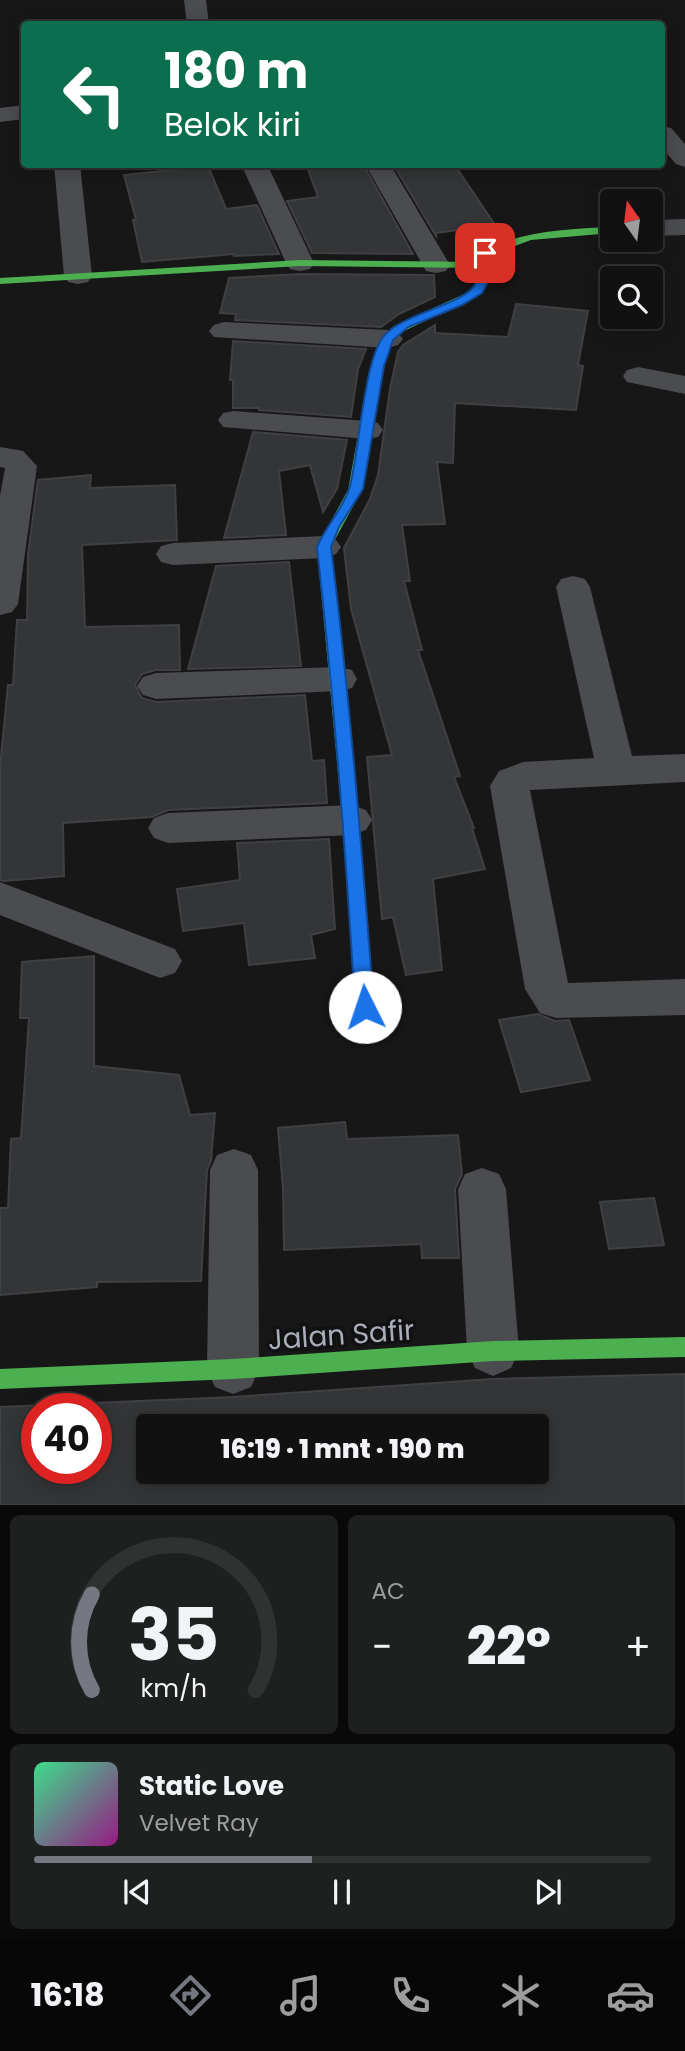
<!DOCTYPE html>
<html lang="id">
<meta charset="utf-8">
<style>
body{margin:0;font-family:Poppins,sans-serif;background:#1e1f1f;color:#f1f3f6;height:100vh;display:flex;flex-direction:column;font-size:26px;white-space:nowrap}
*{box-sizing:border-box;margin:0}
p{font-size:23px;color:#9c9d9f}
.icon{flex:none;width:38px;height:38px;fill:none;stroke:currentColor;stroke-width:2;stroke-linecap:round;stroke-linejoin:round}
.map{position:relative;height:1505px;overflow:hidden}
.drawer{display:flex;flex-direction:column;gap:10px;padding:10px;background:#090909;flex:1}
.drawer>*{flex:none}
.top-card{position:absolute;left:21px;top:21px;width:644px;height:147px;border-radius:7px;box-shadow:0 4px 18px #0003,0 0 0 2px #303131;background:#0b6e4f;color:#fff;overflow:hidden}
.needle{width:46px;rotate:346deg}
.controls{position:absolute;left:600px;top:189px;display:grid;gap:14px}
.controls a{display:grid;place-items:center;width:63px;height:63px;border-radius:7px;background:#111;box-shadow:0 4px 18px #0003,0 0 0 2px #303131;font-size:35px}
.speed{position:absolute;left:21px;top:1393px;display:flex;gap:14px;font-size:35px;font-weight:700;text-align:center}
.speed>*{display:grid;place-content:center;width:91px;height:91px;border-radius:50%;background:#111;box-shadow:0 4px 18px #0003,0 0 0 2px #303131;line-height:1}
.speed .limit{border:10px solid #d22;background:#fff;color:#111}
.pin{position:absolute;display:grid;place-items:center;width:60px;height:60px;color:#fff;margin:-30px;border-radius:14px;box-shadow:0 4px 10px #0006}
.me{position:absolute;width:77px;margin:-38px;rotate:356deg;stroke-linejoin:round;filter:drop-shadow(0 0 5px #0008)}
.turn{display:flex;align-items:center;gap:24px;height:147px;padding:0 28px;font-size:32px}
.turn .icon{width:91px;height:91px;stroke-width:2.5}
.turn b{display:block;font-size:49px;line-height:60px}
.big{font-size:52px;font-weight:800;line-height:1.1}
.drawer .widget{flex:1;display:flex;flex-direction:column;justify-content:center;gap:10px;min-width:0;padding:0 24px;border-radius:10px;background:#1e1f1f}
.drawer .dial{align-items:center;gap:0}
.dial svg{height:182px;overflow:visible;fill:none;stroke:#303131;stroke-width:7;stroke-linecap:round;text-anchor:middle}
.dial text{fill:#f1f3f6;stroke:none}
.song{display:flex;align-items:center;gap:21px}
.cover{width:84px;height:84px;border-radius:10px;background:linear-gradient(135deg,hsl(150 70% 55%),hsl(310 70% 35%))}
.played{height:7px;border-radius:4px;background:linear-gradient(90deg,#757880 45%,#303131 45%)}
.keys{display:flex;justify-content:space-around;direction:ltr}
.heat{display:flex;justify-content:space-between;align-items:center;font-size:38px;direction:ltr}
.drawer .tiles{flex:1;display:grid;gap:10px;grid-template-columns:1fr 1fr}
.widget:last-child{grid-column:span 2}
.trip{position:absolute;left:136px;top:1414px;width:413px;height:70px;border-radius:7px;background:#111;box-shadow:0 4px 18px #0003,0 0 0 2px #303131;font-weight:800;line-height:70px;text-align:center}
.dock{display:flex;height:112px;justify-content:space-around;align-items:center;background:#070707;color:#9c9d9f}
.dock .icon{width:49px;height:49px}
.dock .on{color:#757880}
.dock b{font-size:32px;color:#f1f3f6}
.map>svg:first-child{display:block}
.building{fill:#343537;stroke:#3f4043;stroke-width:2;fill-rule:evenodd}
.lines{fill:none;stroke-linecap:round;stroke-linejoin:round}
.street{fill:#4b4c50;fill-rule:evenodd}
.fast{fill:#4caf50;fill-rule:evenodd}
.jam{fill:#c62828;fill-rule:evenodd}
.route{fill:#1a73e8;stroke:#114b97;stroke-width:2}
.labels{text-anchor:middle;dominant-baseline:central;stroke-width:7;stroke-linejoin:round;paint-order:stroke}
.near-street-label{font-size:28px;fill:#a8adb8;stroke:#111113}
</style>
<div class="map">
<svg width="685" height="1505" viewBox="0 0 685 1505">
<rect width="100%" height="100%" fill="#171717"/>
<!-- building -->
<path class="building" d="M306,164h57l50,90 -101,-1 -25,-52 31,-4z
M393,164h61l41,61 -59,8v3z
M208,166l18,43 31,-4 22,49 -45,2v-2l-92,8 -9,-42h3l-12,-45z
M300,274l134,1 1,22 -36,17 -18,13 -146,-7 1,-6 -16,-1 9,-35z
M516,304l72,7 -10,54 5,1 -7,44 -121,-7 -2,60 -16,-1 8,62 -43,1 8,56h-6l18,69h-4l42,126 -6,1 20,51h-2l13,41 -52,10 9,91 -36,5 -13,-58 -11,2 -15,-162 25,-2 -41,-146 -7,-61 26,-49 8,-24 12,-86 8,-37 5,-7 32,-20v8l73,4z
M233,341l133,8 -8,20 -7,48 -92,-7v-2h-26v-28h-3z
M253,432l94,8 -10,49 -14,23 -13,-47 -31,6 7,64 -62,3z
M91,475l-1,13 85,-3 2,55 -95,5 3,82 94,-2 1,45h-24l-14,4 -7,11 7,13 14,4 149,-7 7,66 12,-1 3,43 -159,7 -16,7 -89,6 1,53 -60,5 -4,-1v-113l8,-82h5l4,-65h10l1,-66 10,-74z
M289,562l12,104 -113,3 28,-103z
M329,839l6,90 -24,6 4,23 -66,7 -5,-42 -61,8 -6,-42 63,-9 -3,-37z
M94,956v110l85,9 11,40 25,-2 -4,48 -4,9 -6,111 -104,1v5l-97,8v-87h8l3,-69 10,-1 8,-120h-9l2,-56z
M538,1014l17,7 14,-1 21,60 -69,12 -22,-72z
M345,1122l2,17 111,-4 4,39 -7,15 4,69h-37l-1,-14 -137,6 -1,-61 -5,-61z
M654,1198l10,47 -55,4 -9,-47z
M685,1374v131h-685v-98l233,-10 260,-18zM37,1409h59v59h-59zM149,1426h388v46h-388z"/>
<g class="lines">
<!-- street -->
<path class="street" d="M184,0h22l3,24h-22z
M24,105v14l-24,3v-14z
M662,126l9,2 14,16v23l-9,-3 -14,-16z
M54,164h26l12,112 -4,6 -10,2 -10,-2 -4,-6z
M241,164h26l47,99 -4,6 -10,2 -10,-2 -4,-6z
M365,164h25l60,101 -4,6 -10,2 -10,-2z
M685,219v16l-34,1v-16z
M224,322l164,8 10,3 5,6 -5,6 -10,3 -174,-11 -5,-6 5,-6z
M638,367l47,9v18l-58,-12 -4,-6 4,-6z
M234,411l133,10 11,2 5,7 -5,7 -11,2 -144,-12 -5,-7 5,-7z
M0,447l23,4 14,15 -19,138 -6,8 -12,3v-119l5,-28 -5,-1z
M324,536l12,4 5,7 -5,7 -12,4 -151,7 -12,-3 -5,-8 5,-8 12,-3z
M573,576l12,3 5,8 42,169 53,-2v28l-155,8 38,193 117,-4v36l-129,3 -16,-5 -15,-24 -35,-203 9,-15 24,-9 71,-4 -38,-171 5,-8z
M339,667l13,3 5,9 -5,9 -13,3 -183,8 -13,-4 -6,-9 6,-9 13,-4z
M352,805l14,5 6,10 -6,10 -14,5 -184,8 -14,-5 -6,-10 6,-10 14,-5z
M0,882l175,67 7,12 -7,12 -15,5 -160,-63z
M234,1149l17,6 7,15 1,199 -8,18 -18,7 -18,-7 -8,-18 3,-199 7,-15z
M482,1168l17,6 7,15 13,162 -8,17 -18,8 -18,-8 -8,-17 -9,-162 7,-15z"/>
<!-- fast -->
<path class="fast" d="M612,227v6l-81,7 -41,15 -2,26 -9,14 -77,37 -8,7 -12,30 -20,121 -31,57 30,301 -2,4h-12l-2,-4 -28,-301 31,-57 22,-121 13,-31 11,-12 77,-35 5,-10 2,-13 -178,-2 -300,18v-6l300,-18 178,2 3,-11c42,-20 85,-22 131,-24z
M685,1337v20l-192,4 -260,18 -233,10v-20l233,-10 260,-18z"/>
<!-- jam -->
<path class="jam" d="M353,842l6,2 2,4 13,159 -3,5 -6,2 -6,-2 -3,-5 -11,-159 2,-4z"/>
</g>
<!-- route -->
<path class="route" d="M485,249l5,4 -2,29 -6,11 -20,12 -54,22 -15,13 -9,26 -21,123 -24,38 -8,20c19,153 31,306 43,460l-3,5 -6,2 -7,-2 -3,-5c-9,-154 -21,-307 -38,-460 9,-21 28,-41 33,-61 9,-34 14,-127 34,-150 19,-23 82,-32 91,-52 4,-8 3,-22 4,-31z"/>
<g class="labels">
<!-- near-street labels -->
<g class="near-street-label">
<text transform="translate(341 1335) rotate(-4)">Jalan Safir</text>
</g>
</g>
</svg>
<div class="controls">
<a><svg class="needle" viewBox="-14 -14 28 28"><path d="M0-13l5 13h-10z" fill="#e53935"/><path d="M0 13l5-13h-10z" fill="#9c9d9f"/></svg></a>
<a><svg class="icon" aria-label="search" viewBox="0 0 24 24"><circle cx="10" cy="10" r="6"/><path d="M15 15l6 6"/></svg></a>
</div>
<div class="speed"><div class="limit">40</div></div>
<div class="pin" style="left:485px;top:253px;background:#d93025"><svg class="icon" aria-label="arrive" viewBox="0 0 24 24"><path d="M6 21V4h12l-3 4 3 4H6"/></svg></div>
<svg class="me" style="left:365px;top:1007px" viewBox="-20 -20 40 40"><circle r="19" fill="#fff"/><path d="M0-13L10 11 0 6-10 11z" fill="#1a73e8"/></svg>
<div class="trip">16:19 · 1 mnt · 190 m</div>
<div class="top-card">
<div class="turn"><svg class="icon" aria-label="left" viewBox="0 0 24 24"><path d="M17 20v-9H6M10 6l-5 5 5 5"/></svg><div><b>180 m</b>Belok kiri</div></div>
</div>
</div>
<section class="drawer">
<div class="tiles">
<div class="widget dial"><svg viewBox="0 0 100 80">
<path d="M14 69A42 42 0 1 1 86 69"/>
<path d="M14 69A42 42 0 0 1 14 27" stroke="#757880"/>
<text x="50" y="56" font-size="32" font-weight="700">35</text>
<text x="50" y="72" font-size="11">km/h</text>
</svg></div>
<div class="widget"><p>AC</p>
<div class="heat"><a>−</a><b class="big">22°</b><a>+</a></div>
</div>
<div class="widget">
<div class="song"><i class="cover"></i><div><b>Static Love</b><p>Velvet Ray</p></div></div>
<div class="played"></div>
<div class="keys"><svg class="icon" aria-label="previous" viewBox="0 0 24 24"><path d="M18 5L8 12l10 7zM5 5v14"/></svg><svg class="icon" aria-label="pause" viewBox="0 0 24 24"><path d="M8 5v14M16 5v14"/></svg><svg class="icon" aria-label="next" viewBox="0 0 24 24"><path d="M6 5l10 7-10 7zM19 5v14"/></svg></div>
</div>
</div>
</section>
<nav class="dock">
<b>16:18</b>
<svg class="icon on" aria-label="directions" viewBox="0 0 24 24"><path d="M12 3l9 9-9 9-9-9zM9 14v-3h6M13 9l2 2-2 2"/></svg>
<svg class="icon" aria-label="music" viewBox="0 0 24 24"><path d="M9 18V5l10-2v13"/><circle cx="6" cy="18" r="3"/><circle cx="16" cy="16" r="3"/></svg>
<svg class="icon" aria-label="phone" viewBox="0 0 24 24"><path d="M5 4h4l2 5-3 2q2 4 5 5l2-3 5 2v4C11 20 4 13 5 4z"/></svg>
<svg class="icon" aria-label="climate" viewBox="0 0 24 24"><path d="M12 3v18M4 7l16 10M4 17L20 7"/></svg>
<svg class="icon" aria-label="car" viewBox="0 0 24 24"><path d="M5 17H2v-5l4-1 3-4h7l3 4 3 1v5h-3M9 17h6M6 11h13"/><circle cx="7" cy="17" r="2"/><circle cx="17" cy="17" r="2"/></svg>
</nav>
